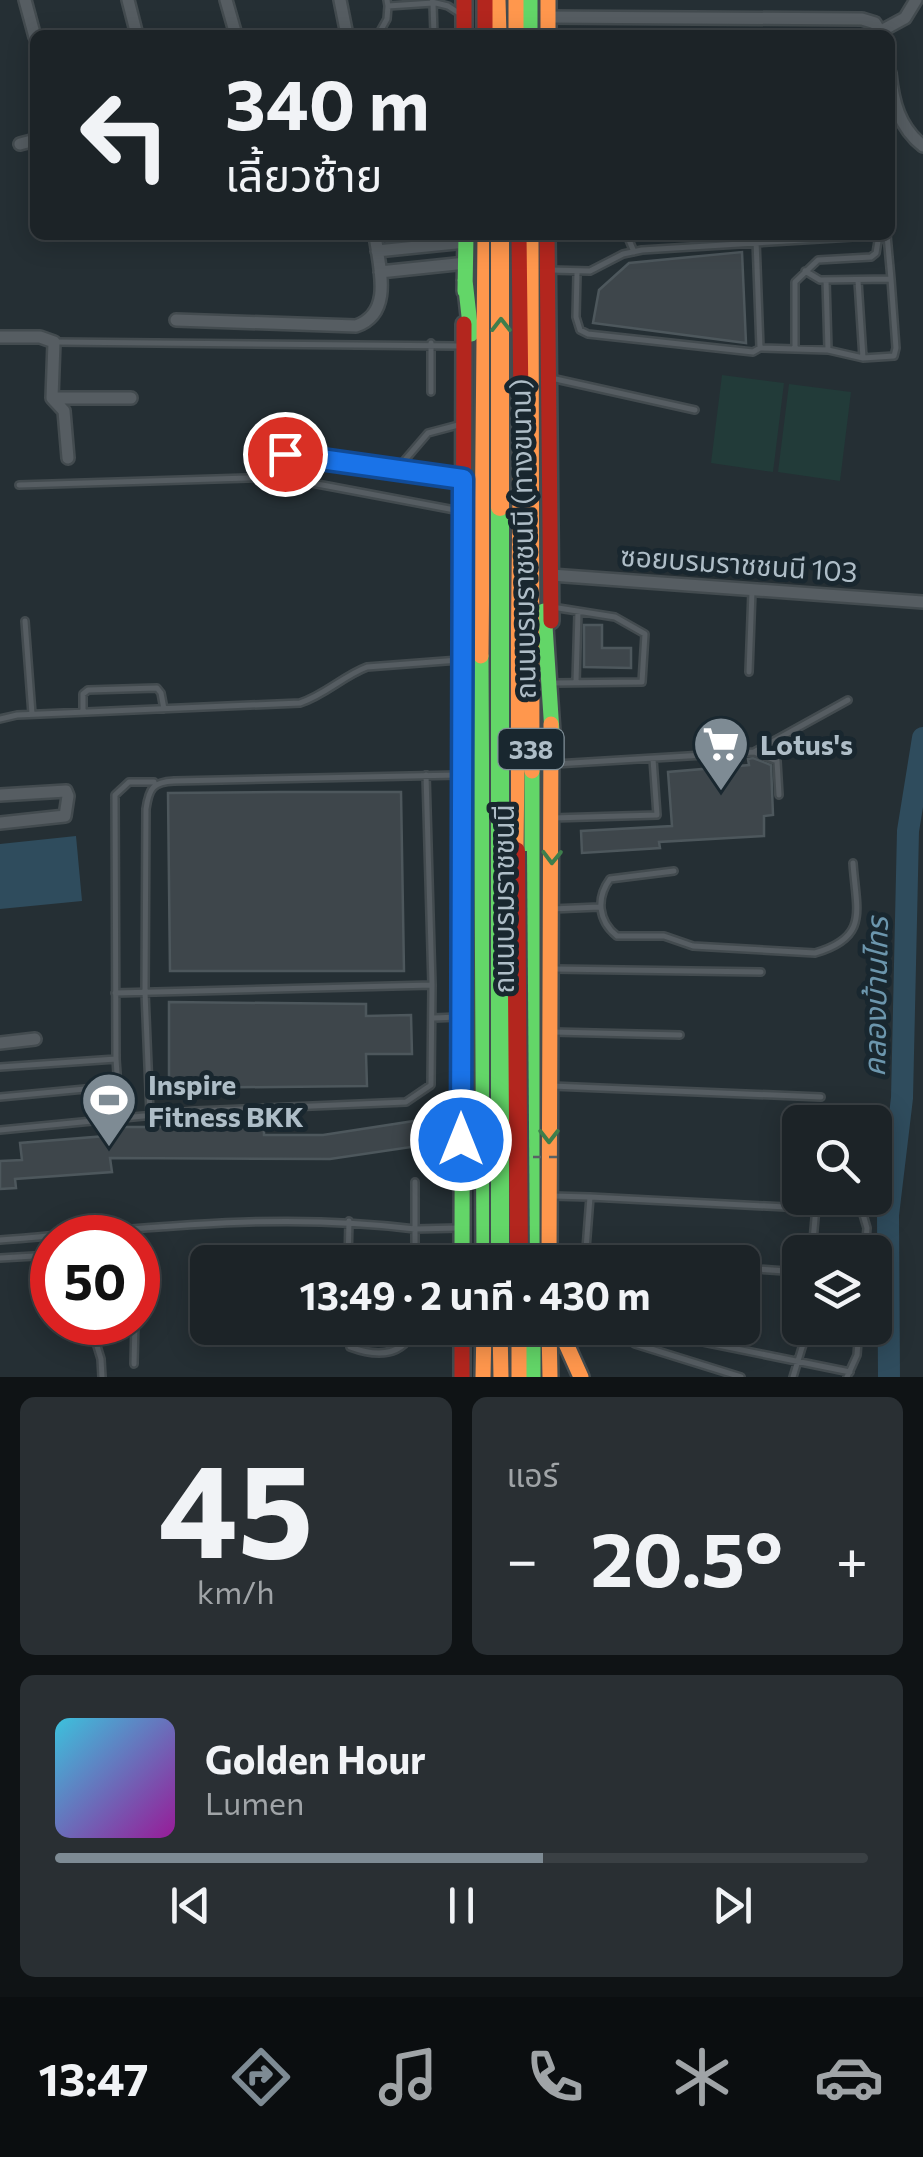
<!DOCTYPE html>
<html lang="th">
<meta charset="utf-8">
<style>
body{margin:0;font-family:Commissioner,"Noto Sans Thai",sans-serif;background:#292f33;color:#f1f3f6;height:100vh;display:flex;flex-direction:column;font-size:38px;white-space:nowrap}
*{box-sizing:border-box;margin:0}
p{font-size:32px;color:#a0a4a7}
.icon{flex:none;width:55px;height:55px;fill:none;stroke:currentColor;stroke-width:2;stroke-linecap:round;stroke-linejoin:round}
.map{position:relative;height:1377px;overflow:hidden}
.details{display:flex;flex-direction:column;gap:20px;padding:20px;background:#0f1315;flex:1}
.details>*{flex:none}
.banner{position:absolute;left:30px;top:30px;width:865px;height:210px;border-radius:15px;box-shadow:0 5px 25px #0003,0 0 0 2px #3a4044;background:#1c2327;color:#f1f3f6;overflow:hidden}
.fabs{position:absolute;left:782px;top:1105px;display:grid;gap:20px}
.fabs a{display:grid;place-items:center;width:110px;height:110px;border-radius:15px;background:#1c2327;box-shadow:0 5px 25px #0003,0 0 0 2px #3a4044;font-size:50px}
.speed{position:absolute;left:30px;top:1215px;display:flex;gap:20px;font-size:50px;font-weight:700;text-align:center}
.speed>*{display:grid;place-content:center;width:130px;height:130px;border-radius:50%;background:#1c2327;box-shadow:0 5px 25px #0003,0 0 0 2px #3a4044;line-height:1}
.speed .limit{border:15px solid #d22;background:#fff;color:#111}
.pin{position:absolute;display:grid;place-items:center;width:85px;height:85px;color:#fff;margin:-42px;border:5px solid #fff;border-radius:50%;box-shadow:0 2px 10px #0007}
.me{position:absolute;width:110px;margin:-55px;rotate:0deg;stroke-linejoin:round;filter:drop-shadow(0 0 8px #0008)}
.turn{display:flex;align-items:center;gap:35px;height:210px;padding:0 30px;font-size:45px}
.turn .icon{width:130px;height:130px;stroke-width:2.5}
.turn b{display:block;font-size:70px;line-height:85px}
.big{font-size:75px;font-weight:700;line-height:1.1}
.details .widget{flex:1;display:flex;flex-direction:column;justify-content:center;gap:15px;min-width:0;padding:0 35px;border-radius:15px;background:#292f33}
.details .dial{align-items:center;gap:0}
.dial b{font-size:130px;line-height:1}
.song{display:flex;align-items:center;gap:30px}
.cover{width:120px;height:120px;border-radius:15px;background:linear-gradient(135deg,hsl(190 70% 55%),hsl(300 70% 35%))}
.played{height:10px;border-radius:5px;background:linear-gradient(90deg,#7e8b94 60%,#3a4044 60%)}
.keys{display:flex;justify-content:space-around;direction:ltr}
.heat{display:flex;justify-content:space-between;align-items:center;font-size:55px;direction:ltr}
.details .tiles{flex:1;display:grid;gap:20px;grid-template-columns:1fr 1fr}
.widget:last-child{grid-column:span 2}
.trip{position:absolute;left:190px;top:1245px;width:570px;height:100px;border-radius:15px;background:#1c2327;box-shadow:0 5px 25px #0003,0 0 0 2px #3a4044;font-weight:700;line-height:100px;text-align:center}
.tab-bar{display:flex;height:160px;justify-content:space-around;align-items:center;background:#0b0e10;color:#a0a4a7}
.tab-bar .icon{width:70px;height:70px}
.tab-bar .active{color:#7e8b94}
.tab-bar b{font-size:45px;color:#f1f3f6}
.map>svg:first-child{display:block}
.green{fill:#223b39}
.water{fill:#2f4c5d}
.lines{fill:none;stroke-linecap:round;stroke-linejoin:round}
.river{stroke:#2f4c5d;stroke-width:22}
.building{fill:#3e464b;stroke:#4d575c;stroke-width:2.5}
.lane-casing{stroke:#434b4f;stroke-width:10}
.street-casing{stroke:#434b4f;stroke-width:16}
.fast-casing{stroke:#434b4f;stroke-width:20}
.slow-casing{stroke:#434b4f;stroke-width:20}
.jam-casing{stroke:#434b4f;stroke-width:20}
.lane{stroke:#565d62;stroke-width:5}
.street{stroke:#565d62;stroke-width:11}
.fast{stroke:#63d668;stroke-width:15}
.slow{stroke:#ff974d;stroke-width:15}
.jam{stroke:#b3261e;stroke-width:15}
.fast-bridge-casing{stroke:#424c51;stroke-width:22;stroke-linecap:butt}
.slow-bridge-casing{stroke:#424c51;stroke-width:22;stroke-linecap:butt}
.jam-bridge-casing{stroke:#424c51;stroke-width:22;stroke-linecap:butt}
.path-bridge{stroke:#586266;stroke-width:2.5;stroke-dasharray:8 8;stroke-linecap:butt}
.fast-bridge{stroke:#63d668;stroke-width:18}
.slow-bridge{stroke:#ff974d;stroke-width:18}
.jam-bridge{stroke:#b3261e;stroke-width:18}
.oneway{stroke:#3e7e4c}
.route-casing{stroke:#114b97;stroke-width:25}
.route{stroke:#1a73e8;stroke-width:18}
.labels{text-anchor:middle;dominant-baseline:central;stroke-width:10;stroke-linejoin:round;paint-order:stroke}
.shield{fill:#19272f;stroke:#819099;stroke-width:2.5}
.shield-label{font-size:25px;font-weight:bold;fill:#aebdc7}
.street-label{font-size:28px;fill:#aebdc7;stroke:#19272f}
.poi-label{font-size:28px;font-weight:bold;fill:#aebdc7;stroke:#19272f;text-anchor:start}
.water-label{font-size:30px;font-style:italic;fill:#6c96ad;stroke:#19272f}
</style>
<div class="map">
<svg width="923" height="1377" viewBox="0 0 923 1377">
<rect width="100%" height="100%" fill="#252f34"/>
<!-- green -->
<path class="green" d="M722,375l62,8 -11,89 -62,-9z
M789,384l62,8 -11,89 -62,-9z"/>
<!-- water -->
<path class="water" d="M76,836l6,65 -82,8v-65z"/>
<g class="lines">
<!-- river -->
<path class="river" d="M889,1377l-1,-162 14,-117 6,-267 15,-93"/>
</g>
<!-- building -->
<path class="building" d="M742,252l4,91 -153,-20 6,-33 30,-27z
M584,625h18v23h29v20l-47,-1z
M753,758l18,7 2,50 -9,1v20l-105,6 1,6 -78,5 -1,-22 91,-5 -4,-54 81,-7 -1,-6z
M280,792h121l3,179h-234l-2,-178z
M169,1002l197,2v12l45,-1 1,39h-46l1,32 -198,2z
M414,1121l4,25 -88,13 -220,-1 2,14 -97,7 1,9 -16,1v-28l22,-1 -2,-17 98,-8v-8h146v8h59z"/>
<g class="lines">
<!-- lane casing -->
<g class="lane-casing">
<path id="lane" d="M387,0l1,6 45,-3 1,32
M432,2l16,4 14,9
M378,35l9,-16 1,-13
M627,235l7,17
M550,270l40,1 33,-17 19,-4 227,-14
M805,271l15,9 71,-1 -4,-44
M577,273l-1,44 4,13 8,4 165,18 7,-4 -4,-108
M826,280l2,70
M858,281l5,77
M56,342l404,4
M760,348l68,2 35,8 31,-2 2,-8 -5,-69
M795,348v-66l23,-22 53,-3 5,-4 3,-18
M551,378l144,32
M431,392v-49
M255,452l60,5 145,21
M398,468l30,-35 34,-9
M19,485l261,-8 180,34
M552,607l63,10 30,17 -3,48 -88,1
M25,621l7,93
M749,672l3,-81
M576,682l2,-70
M83,712v-18l5,-4 69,-2 4,5 3,16
M0,719l17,-4 283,-12c25,-8 43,-27 67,-36l92,-7
M754,752l23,9 2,34
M555,764l199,-12 94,-52
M552,818l105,-3 -4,-56
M674,871l-64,8c-14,19 -12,42 7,57h47l29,10 122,7c55,-16 41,-43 38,-90
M552,909l47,-2
M554,969l207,3
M115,993l317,-8
M434,1018l24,-1
M553,1032l127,3
M0,1067l116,-8
M552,1086l269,11
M0,1097l117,-11
M150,1114l-5,-122 1,-183c3,-21 7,-27 28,-28l284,-6
M120,1117l-4,-58 -1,-264 14,-13h25
M0,1130l195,-19 211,-9 25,-17 1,-100 -6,-210
M552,1196l38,1
M0,1240c139,-11 276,-29 415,-11v-47
M812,1252l4,-45
M587,1257l78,5
M0,1258l52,-3
M348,1262l1,-41
M415,1262v-33l44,-1
M585,1262l5,-65 272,14 5,17 -2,24
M742,1268l58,4
M349,1328l1,19c27,10 53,10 65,-19
M608,1328l27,16 106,33
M634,1328l216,44
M93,1333l8,26 1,18
M134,1364l1,-42
M793,1377l15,-49
M847,1377l10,-22 2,-27"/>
</g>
<!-- street casing -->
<g class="street-casing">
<path id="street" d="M25,0l10,37
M128,0l9,35
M226,0l10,35
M340,0l7,35
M548,17l314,2 13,4 7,12
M881,31l24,-13 11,-18
M890,73c3,29 9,54 33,73
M20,144l15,-4
M377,251l89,-9
M380,272l86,-9
M176,320l180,6c38,-13 23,-59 19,-91
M0,337h40l14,5 -2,56 12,13 4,47
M52,398h79
M551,575l372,27
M0,795l66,-4 2,5 -3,20 -65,7
M0,1043l35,-4"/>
</g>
<!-- fast casing -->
<g class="fast-casing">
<path id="fast" d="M530,0v35
M465,280l6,54
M465,291l1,-56
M544,611l8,121
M481,656l3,606
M532,771v491
M462,1262l1,-592
M533,1328v49"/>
</g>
<!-- slow casing -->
<g class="slow-casing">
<path id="slow" d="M498,0l1,35
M516,0v35
M548,0v35
M531,235l1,536
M481,656l4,-421
M516,851l5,-447
M549,1262l2,-538
M500,1328l1,49
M519,1328v49
M549,1328l1,49
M559,1328l22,49
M483,1377l1,-49"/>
</g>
<!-- jam casing -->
<g class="jam-casing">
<path id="jam" d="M464,0v35
M485,0v35
M519,235l2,169
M547,235l4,386
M463,670l1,-346
M462,1328v49"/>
</g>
<!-- lane -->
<use href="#lane" class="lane"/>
<!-- street -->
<use href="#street" class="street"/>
<!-- fast -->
<use href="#fast" class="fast"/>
<!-- slow -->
<use href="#slow" class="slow"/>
<!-- jam -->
<use href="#jam" class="jam"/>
<!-- fast-bridge casing -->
<g class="fast-bridge-casing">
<path id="fast-bridge" d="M500,507v755"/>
</g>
<!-- slow-bridge casing -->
<g class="slow-bridge-casing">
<path id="slow-bridge" d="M500,235v272"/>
</g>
<!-- jam-bridge casing -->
<g class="jam-bridge-casing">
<path id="jam-bridge" d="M516,851l3,411"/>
</g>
<!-- path-bridge -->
<path class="path-bridge" d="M452,1157h33
M533,1157h29"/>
<!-- fast-bridge -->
<use href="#fast-bridge" class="fast-bridge"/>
<!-- slow-bridge -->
<use href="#slow-bridge" class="slow-bridge"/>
<!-- jam-bridge -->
<use href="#jam-bridge" class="jam-bridge"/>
</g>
<!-- one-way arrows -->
<defs><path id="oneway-chevron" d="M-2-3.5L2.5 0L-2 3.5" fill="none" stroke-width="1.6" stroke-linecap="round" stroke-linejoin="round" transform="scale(2.5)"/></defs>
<g class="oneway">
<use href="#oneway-chevron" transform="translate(501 325) rotate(-90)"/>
<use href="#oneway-chevron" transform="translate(552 857) rotate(91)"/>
<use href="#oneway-chevron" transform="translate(549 1136) rotate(90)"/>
</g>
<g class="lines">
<!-- route casing -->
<g class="route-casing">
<path id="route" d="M285,454l178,25 -2,661"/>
</g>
<!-- route -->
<use href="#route" class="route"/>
</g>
<!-- icons -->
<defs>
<g id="supermarket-pin" transform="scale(2.875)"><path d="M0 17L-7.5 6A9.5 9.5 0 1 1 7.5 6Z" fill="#7e8b94" stroke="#19272f"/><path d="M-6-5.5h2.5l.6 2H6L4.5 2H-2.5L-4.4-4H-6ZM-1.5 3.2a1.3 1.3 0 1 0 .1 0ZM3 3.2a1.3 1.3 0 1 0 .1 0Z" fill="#fff"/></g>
<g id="stadium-pin" transform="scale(2.875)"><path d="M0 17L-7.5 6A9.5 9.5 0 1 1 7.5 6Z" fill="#7e8b94" stroke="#19272f"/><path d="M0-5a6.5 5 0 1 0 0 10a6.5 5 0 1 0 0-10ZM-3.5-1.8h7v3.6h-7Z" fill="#fff"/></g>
</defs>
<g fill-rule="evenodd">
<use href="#supermarket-pin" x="721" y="744"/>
<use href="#stadium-pin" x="109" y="1100"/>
</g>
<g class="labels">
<!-- shield labels -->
<rect class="shield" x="498.5" y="729" width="65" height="40" rx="8"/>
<g class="shield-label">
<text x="531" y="749">338</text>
</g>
<!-- street labels -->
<g class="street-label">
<text transform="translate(522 539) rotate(-91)">ถนนบรมราชชนนี (ทางขนาน)</text>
<text transform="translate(739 563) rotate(4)">ซอยบรมราชชนนี 103</text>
<text transform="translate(503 899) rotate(-90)">ถนนบรมราชชนนี</text>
</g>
<!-- poi labels -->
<g class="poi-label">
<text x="760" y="744">Lotus's</text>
<text x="148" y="1084">Inspire<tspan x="148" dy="32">Fitness BKK</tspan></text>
</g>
<!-- water labels -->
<g class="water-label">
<text transform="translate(874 997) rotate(-89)">คลองบ้านไทร</text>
</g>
</g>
</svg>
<div class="fabs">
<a><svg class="icon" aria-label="search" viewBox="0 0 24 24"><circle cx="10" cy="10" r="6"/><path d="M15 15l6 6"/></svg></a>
<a><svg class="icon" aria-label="layers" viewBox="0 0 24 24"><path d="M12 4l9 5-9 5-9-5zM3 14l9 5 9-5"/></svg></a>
</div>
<div class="speed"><div class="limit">50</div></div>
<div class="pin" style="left:285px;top:454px;background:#d93025"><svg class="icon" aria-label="arrive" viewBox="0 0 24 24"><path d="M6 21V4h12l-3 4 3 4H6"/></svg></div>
<svg class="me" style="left:461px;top:1140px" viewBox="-20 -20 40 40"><circle r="17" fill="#1a73e8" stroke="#fff" stroke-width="3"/><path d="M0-11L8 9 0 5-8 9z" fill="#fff"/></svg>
<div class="trip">13:49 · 2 นาที · 430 m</div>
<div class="banner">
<div class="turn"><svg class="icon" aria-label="left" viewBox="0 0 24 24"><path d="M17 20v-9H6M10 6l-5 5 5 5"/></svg><div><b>340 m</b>เลี้ยวซ้าย</div></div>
</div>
</div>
<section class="details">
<div class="tiles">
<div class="widget dial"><b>45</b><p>km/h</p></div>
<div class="widget"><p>แอร์</p>
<div class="heat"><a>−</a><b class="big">20.5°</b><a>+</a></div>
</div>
<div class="widget">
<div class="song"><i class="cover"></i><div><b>Golden Hour</b><p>Lumen</p></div></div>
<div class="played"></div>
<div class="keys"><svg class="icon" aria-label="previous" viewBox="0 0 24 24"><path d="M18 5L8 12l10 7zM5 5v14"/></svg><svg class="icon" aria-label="pause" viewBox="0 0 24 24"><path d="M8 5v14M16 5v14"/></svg><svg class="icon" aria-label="next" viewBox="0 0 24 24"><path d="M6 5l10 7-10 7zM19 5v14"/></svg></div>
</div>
</div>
</section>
<nav class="tab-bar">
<b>13:47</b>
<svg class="icon active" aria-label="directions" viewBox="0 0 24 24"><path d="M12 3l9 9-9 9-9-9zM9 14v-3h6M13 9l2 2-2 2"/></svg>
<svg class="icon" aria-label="music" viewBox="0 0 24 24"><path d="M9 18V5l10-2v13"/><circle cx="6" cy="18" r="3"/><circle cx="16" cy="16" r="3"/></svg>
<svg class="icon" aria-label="phone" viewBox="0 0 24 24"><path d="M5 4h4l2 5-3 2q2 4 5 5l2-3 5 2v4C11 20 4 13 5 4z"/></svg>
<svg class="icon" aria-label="climate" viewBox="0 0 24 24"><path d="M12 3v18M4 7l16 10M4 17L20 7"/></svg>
<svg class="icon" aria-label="car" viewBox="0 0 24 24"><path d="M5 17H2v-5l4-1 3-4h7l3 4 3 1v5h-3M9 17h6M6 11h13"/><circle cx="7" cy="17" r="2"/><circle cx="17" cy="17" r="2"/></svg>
</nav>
